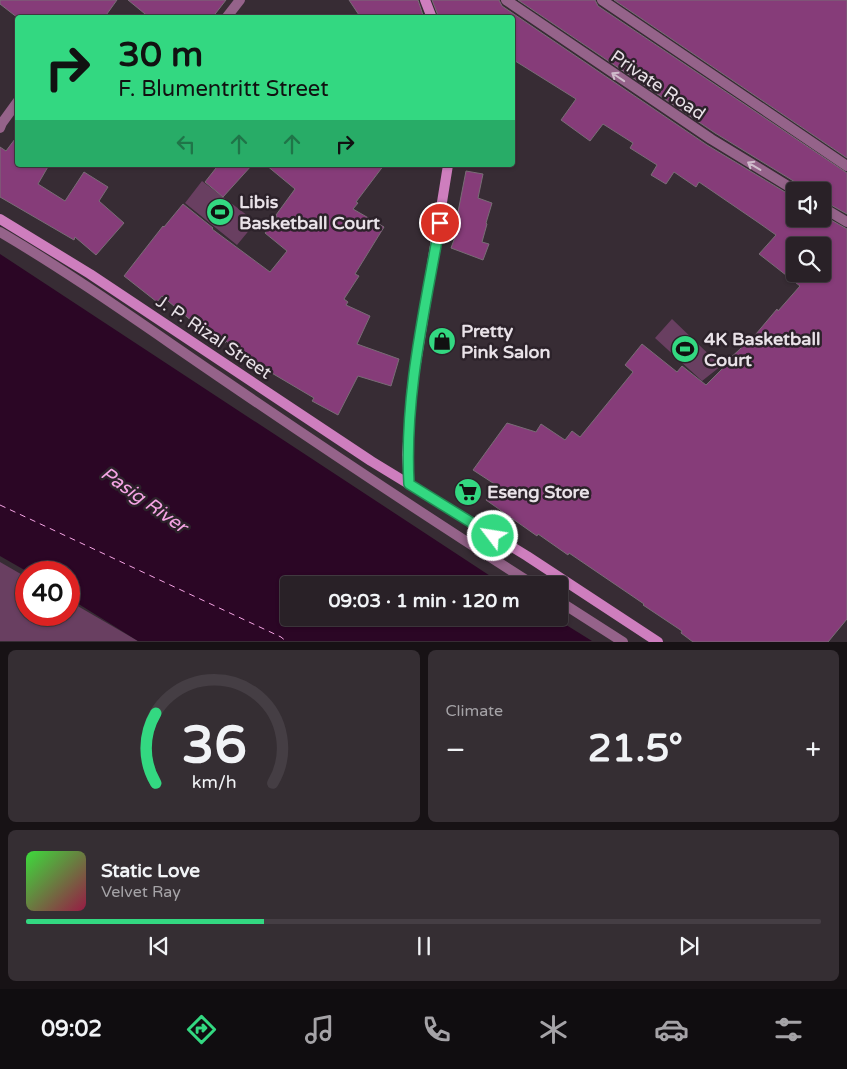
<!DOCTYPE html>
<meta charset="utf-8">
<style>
body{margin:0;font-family:"Varela Round",sans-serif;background:#352e33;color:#f1f3f6;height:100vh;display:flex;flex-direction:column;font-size:19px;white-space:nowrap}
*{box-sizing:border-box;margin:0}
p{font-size:16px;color:#a5a3a7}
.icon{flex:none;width:28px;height:28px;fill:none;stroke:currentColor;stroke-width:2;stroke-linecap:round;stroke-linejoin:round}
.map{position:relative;height:642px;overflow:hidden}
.side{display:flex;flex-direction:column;gap:8px;padding:8px;background:#171215;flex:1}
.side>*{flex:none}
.guide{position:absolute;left:15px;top:15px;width:500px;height:152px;border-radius:5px;box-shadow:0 1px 4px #0004,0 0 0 1px #453e44;background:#33d881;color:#111;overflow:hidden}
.controls{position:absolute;left:786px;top:182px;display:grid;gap:10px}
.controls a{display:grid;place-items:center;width:45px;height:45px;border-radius:5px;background:#292127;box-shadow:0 1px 4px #0004,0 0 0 1px #453e44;font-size:25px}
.speed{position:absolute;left:15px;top:561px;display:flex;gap:10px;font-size:25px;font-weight:700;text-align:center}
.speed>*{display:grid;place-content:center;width:65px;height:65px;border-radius:50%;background:#292127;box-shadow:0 1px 4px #0004,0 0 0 1px #453e44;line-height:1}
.speed .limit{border:8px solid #d22;background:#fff;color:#111}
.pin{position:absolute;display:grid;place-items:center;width:42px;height:42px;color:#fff;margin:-21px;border:2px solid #fff;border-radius:50%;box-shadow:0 1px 5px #0007}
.me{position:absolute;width:55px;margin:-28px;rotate:301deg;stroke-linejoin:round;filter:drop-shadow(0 0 4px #0008)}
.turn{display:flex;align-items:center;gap:18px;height:105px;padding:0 20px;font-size:22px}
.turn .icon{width:65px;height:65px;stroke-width:2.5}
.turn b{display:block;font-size:35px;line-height:42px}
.lanes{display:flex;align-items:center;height:48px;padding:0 20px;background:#0003;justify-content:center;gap:25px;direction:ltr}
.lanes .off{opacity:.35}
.big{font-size:38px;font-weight:800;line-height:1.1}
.side .card{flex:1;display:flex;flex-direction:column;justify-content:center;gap:8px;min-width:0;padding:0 18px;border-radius:8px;background:#352e33}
.side .dial{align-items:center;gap:0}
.dial svg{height:130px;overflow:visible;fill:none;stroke:#453e44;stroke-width:7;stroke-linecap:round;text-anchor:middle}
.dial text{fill:#f1f3f6;stroke:none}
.song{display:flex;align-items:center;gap:15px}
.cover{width:60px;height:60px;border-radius:8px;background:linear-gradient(135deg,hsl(120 70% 55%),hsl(340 70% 35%))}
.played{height:5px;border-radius:2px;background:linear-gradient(90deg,#33d881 30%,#453e44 30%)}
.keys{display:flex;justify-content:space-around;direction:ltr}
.heat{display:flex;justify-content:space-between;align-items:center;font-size:28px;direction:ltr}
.side .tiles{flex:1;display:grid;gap:8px;grid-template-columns:1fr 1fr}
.card:last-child{grid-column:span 2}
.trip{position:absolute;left:280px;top:576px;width:288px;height:50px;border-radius:5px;background:#292127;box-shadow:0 1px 4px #0004,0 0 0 1px #453e44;font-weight:800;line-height:50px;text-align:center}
.tabs{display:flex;height:80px;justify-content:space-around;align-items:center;background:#100d10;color:#a5a3a7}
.tabs .icon{width:35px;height:35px}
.tabs .on{color:#33d881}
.tabs b{font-size:22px;color:#f1f3f6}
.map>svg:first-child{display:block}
.green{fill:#693f61}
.water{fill:#2b0625}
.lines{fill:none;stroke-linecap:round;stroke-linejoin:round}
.ferry{stroke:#f5a4e4;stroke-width:1;stroke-dasharray:6 5;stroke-linecap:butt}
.building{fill:#863c79;stroke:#796d76;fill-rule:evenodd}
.street{stroke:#95638a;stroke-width:10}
.secondary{stroke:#ce7ebe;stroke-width:10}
.oneway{stroke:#d0bccc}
.route-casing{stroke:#218c54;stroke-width:12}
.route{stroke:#33d881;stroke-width:9}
.labels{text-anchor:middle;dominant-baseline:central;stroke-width:5;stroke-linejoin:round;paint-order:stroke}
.street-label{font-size:18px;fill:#e9e2e8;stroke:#2c222a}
.poi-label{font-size:18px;font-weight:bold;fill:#e9e2e8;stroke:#2c222a;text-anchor:start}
.water-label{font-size:19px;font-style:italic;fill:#f5a4e4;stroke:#2c222a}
</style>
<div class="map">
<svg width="847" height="642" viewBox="0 0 847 642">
<rect width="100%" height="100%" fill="#372c34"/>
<!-- green -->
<path class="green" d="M202,181l54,41 -19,23 -52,-42z
M672,319l49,47 -19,15 -47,-43z
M0,562l26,15v38h43v-14l69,40h-138z"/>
<!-- water -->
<path class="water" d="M0,254l504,331h-215v33h266l37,23h-454l-69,-43v-26h-41l-28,-16z"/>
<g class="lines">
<!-- ferry -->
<path class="ferry" d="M0,505l281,132 6,5"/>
</g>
<!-- building -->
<path class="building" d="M0,0h117l-13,18h-86l-18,-14z
M128,0h98l-14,18h-62z
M349,0h69l6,18h-63z
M432,0h67l3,6 205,139 88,53v21h27v-4l25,14v390l-19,23h-135l-12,-9 1,-2 -39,-26 1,-1 -75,-51 -1,2 -30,-21 -1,2 -51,-36 10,-15 -23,-15 34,-47 29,9 5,-8 24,16 7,-9 8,6 53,-65 -8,-7 17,-21 35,28 5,-6 24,19 20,-20 -1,-2 31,-29 21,-25 1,2 22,-25 -41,-32 17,-19 -17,-12 -60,-41 -3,5 -22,-15 -8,12 -15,-9 6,-10 -27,-17 3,-5 -30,-19 -13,17 -29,-21 15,-21 -64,-40v-41h-73zM795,246h27v28h-27z
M518,0h77l3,6 249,167v41l-25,-14v-9h-19l-3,-6 -85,-52z
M614,0h233v158z
M18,135v30h31l-11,19 27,17 19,-29 24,15 -9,14 25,22 -28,32 -21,-18 -1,3 -74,-43v-50l6,4z
M212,165h40l-29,32 -18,-15 11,-14z
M266,165h118l-28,37 2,1 -5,6 31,18 -29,47 4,2 -15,23 4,3 -2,3 24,11 -13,28 42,15 -8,27 -33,-10 -20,39 -26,-14 2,-3 -44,-26 -44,-31 -1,2 -31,-23 -1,2 -31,-26 -5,6 -33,-26 39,-50 1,1 19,-23 30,24 -1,1 58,43 17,-21 -22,-18 12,-16 -1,-2 19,-26z
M466,171l17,3 -5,24 14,5 -6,20 1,1 -5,18 7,2 -6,16 -32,-12 8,-22 -4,-1 4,-13h-1z"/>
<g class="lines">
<!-- street -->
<path class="street" d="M506,0l205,139 85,52
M602,0l245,166
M226,18l14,-18
M0,128l2,-5 16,-22
M822,207l25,15
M0,232c75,44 146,95 218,144 104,71 209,141 316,209
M559,601l64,41"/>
<!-- secondary -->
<path class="secondary" d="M425,0l7,18
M0,219l90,55 281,187 156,95 131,86
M409,484l-2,-29 5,-67 36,-223"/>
</g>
<!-- one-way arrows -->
<defs><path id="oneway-shaft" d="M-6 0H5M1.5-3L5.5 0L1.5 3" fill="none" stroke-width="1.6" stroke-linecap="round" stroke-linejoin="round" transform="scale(1.25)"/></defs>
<g class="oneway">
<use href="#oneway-shaft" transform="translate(618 77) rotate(-146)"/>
<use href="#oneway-shaft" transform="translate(754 166) rotate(-149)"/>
</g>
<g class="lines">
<!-- route casing -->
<g class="route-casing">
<path id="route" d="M440,223c-15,86 -36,173 -31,261l84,52"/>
</g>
<!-- route -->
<use href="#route" class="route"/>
</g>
<!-- icons -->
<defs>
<g id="stadium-disc" transform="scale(1.4375)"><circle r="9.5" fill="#33d881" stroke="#2c222a"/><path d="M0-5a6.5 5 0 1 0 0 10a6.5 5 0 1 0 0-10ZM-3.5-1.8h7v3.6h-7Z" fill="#111"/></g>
<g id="shop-disc" transform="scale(1.4375)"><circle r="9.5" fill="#33d881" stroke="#2c222a"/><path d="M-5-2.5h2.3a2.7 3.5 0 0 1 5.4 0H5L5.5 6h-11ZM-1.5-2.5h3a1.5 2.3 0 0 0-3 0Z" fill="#111"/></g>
<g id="supermarket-disc" transform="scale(1.4375)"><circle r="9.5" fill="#33d881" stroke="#2c222a"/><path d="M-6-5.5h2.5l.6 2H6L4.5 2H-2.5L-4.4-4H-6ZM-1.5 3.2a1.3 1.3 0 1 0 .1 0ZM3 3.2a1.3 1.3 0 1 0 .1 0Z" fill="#111"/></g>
</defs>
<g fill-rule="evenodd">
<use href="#stadium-disc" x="220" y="212"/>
<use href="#shop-disc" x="442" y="341"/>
<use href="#stadium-disc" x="685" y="349"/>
<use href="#supermarket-disc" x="468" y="492"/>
</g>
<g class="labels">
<!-- street labels -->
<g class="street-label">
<text transform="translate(658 85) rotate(34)">Private Road</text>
<text transform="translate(214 337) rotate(34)">J. P. Rizal Street</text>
</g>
<!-- poi labels -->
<g class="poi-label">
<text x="239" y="202">Libis<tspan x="239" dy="21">Basketball Court</tspan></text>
<text x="461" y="331">Pretty<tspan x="461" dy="21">Pink Salon</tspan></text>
<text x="704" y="339">4K Basketball<tspan x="704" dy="21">Court</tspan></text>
<text x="487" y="492">Eseng Store</text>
</g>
<!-- water labels -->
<g class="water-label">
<text transform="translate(144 500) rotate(35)">Pasig River</text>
</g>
</g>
</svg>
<div class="controls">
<a><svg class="icon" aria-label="sound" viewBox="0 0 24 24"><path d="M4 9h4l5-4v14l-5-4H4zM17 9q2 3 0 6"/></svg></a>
<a><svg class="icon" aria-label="search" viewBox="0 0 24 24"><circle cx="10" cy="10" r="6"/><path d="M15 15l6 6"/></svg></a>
</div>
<div class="speed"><div class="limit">40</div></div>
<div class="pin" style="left:440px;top:223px;background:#d93025"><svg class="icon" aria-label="arrive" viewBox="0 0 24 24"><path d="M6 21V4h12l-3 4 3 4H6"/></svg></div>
<svg class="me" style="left:493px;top:536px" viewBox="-20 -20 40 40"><circle r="17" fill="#33d881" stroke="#fff" stroke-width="3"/><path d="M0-11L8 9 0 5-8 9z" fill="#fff"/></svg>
<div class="trip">09:03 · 1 min · 120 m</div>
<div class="guide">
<div class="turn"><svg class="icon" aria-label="right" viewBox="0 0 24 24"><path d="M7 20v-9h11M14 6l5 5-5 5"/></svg><div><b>30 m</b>F. Blumentritt Street</div></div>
<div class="lanes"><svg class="icon off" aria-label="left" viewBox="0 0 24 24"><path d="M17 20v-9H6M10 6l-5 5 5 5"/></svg><svg class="icon off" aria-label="ahead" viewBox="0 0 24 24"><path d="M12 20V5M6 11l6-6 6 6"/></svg><svg class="icon off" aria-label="ahead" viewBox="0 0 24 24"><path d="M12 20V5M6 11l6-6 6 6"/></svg><svg class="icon" aria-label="right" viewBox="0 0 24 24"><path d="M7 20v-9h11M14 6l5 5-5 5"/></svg></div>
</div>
</div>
<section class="side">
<div class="tiles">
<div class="card dial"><svg viewBox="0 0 100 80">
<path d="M14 69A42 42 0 1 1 86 69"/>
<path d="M14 69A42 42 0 0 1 14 26" stroke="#33d881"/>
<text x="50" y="56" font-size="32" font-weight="700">36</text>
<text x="50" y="72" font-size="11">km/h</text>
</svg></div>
<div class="card"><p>Climate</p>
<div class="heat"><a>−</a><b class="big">21.5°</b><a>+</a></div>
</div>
<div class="card">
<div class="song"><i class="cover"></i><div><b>Static Love</b><p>Velvet Ray</p></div></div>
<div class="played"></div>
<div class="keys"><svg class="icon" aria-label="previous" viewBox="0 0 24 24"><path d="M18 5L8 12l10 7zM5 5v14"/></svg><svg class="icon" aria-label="pause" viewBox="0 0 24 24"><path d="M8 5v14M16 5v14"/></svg><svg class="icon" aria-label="next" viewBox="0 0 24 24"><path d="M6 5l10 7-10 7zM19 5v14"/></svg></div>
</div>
</div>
</section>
<nav class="tabs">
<b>09:02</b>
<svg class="icon on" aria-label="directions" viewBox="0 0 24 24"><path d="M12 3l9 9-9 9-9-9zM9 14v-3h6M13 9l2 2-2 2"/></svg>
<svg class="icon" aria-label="music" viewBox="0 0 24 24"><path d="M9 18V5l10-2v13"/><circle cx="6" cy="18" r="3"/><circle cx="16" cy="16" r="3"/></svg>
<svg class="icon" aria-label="phone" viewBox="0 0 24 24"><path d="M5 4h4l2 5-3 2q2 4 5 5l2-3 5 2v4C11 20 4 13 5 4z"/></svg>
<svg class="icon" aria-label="climate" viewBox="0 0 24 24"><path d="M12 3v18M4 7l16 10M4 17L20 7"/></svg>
<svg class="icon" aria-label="car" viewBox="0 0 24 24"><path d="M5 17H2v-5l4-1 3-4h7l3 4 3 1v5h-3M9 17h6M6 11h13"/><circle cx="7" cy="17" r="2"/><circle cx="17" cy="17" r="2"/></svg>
<svg class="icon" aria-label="filters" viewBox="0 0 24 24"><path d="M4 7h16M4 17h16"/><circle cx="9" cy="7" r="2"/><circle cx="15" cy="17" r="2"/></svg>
</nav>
